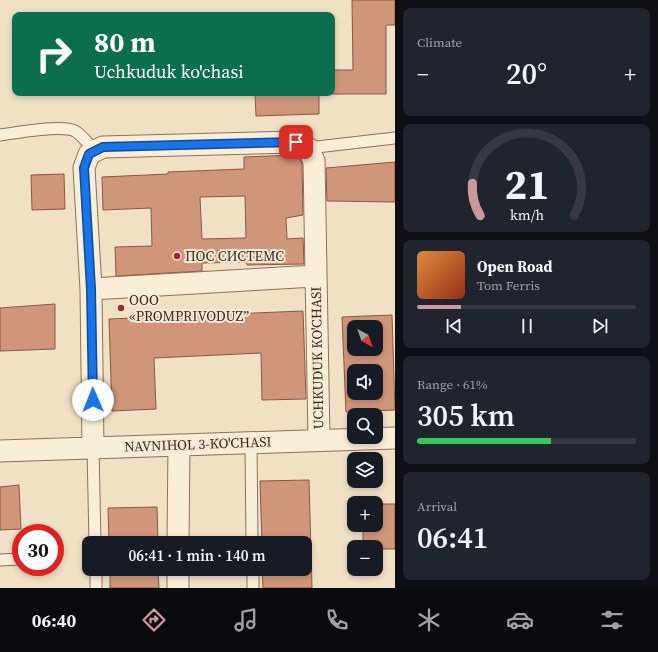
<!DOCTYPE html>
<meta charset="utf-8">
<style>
body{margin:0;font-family:"Source Serif 4",serif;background:#20242c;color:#f1f3f6;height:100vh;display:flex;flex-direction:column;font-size:15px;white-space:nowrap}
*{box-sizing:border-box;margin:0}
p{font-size:13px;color:#9ea1a6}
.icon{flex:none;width:22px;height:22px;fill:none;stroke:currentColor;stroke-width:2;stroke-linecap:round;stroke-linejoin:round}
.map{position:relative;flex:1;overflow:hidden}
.panel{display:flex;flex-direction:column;gap:8px;padding:8px;background:#0d0f14;width:263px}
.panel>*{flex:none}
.top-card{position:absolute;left:12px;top:12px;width:323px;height:84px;border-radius:8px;box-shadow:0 2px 6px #0003;background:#0b6e4f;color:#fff;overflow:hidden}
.needle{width:26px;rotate:140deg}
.fabs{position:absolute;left:347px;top:320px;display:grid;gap:8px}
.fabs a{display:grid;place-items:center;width:36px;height:36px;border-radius:8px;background:#171b24;box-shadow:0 2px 6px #0003;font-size:20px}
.speed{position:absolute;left:12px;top:524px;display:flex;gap:8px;font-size:20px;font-weight:700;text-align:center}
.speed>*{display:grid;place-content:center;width:52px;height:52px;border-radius:50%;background:#171b24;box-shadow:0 2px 6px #0003;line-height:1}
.speed .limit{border:6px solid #d22;background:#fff;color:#111}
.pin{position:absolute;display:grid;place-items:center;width:34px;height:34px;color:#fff;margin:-17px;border-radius:8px;box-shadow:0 2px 6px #0006}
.me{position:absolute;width:44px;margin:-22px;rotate:359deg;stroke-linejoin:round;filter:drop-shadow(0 0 3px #0008)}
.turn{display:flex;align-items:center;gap:14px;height:84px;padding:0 16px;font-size:18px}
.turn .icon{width:52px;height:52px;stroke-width:2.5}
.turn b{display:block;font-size:28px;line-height:34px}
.big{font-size:30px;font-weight:600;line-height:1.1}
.panel .widget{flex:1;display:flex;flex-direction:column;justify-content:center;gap:6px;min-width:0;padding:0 14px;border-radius:8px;background:#20242c}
.panel .dial{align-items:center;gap:0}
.dial svg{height:104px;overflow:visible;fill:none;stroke:#363941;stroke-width:7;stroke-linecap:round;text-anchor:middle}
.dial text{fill:#f1f3f6;stroke:none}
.song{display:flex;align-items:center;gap:12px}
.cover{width:48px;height:48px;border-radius:6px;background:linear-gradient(135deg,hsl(30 70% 55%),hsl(10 70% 35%))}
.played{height:4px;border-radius:2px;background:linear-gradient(90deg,#cc979e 20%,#363941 20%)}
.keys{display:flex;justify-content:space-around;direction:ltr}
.heat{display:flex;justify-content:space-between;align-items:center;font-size:22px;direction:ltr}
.charge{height:6px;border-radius:3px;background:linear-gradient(90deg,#34c759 61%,#363941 0)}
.trip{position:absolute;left:82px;top:536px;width:230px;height:40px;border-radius:8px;background:#171b24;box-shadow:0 2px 6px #0003;font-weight:600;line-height:40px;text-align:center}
.tabs{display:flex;height:64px;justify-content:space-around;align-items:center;background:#090b0e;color:#9ea1a6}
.tabs .icon{width:28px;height:28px}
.tabs .on{color:#cc979e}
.tabs b{font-size:18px;color:#f1f3f6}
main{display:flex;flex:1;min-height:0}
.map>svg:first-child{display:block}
.building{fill:#d0967a;stroke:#8d573f;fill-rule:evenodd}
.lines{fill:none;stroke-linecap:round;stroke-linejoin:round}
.lane-casing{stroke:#8d705a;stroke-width:13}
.street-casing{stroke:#8d705a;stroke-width:23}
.lane{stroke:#faeed9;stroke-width:11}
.street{stroke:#faeed9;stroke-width:21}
.route-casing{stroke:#114b97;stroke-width:10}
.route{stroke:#1a73e8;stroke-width:7}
.poi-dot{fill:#9f2733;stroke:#f7ead5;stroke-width:1.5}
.labels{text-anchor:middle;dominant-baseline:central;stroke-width:4;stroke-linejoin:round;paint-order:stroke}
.poi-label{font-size:14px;fill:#3c2a1f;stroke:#f7ead5;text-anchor:start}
.street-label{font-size:14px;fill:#3c2a1f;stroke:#f7ead5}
</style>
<main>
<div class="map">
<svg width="395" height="588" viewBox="0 0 395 588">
<rect width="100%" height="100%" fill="#f0e0c5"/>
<!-- building -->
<path class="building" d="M352,0h43v25h-9v69h-54v-24h21z
M255,93h64v21l-63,2z
M296,155l3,2 3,7 1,51 -17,3 1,21 16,-1 1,26 -57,1v-3l-45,1v8l-86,5 -1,-29 37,-1 -1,-38 -48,2 -1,-33 66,-3v-2l76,-3v-12zM245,196l1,42 -44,1 -2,-42z
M395,162v40l-68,-1 -1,-33z
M64,174l1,35 -33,1 -1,-35z
M55,304v45l-55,2v-43z
M303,311l3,88 -44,1 -1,-47 -107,5 2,51 -44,2 -3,-92z
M392,315l3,95 -49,2 -4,-95zM354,327h22v22h-22zM354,371h22v22h-22z
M309,480l3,108h-49l-1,-19h43v-26h-43l-2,-62z
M19,485l2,44 -21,1v-43z
M376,504h19v45h-19v-2h-13v-22h13z
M157,507l1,36h-49l-1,-35z
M110,569h48l1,19h-49z"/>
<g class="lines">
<!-- lane casing -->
<g class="lane-casing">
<path id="lane" d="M0,135c15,-2 62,-11 75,-4 6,3 15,15 20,20
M308,148l87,-10
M251,443l1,100
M93,448l2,95
M0,560l21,-1
M96,569v19
M253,569v19"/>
</g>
<!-- street casing -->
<g class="street-casing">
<path id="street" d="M91,289l224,-13
M93,448l-2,-159 -7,-121 5,-14 14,-7 193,-5 12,6 6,13 5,279
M0,451l395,-13
M178,543l1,-98
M178,588v-19"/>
</g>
<!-- lane -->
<use href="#lane" class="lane"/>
<!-- street -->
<use href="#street" class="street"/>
</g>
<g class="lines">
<!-- route casing -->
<g class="route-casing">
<path id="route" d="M93,400l-2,-111 -7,-121 5,-14 14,-7 193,-5"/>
</g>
<!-- route -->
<use href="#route" class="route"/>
</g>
<!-- markers -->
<g class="poi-dot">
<circle cx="177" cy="256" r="4"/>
<circle cx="121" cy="308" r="4"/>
</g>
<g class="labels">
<!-- poi labels -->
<g class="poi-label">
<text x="185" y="256">ПОС СИСТЕМС</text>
<text x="129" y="300">ООО<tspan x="129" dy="16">«PROMPRIVODUZ”</tspan></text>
</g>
<!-- street labels -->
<g class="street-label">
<text transform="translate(317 358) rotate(-91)">UCHKUDUK KO'CHASI</text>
<text transform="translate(198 444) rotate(-2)">NAVNIHOL 3-KO'CHASI</text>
</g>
</g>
</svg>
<div class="fabs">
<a><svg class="needle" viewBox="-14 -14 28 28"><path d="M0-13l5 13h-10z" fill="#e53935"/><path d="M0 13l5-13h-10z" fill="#9ea1a6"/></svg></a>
<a><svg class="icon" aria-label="sound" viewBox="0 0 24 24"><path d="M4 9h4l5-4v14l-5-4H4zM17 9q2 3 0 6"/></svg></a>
<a><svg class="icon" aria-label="search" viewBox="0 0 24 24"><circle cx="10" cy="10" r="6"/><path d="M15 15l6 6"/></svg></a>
<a><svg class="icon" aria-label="layers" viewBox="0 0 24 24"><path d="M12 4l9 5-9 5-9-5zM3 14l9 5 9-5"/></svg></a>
<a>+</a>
<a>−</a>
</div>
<div class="speed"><div class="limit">30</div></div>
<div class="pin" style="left:296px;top:142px;background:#d93025"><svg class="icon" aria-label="arrive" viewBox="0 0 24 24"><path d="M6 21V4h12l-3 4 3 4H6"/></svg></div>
<svg class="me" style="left:93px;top:400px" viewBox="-20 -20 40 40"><circle r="19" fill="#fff"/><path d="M0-13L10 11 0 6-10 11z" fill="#1a73e8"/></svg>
<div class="trip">06:41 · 1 min · 140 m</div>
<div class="top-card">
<div class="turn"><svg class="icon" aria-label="right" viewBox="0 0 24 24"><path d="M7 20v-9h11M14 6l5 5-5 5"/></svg><div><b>80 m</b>Uchkuduk ko'chasi</div></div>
</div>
</div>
<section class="panel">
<div class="widget"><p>Climate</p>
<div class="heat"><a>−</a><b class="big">20°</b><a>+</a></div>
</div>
<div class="widget dial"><svg viewBox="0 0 100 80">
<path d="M14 69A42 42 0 1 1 86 69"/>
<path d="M14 69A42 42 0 0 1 8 44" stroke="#cc979e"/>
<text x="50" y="56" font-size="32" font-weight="700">21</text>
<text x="50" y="72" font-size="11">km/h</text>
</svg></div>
<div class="widget">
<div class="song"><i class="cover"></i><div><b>Open Road</b><p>Tom Ferris</p></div></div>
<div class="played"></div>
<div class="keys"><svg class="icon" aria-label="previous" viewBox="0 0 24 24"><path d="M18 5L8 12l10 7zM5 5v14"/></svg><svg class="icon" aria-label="pause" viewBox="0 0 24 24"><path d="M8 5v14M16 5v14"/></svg><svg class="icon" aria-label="next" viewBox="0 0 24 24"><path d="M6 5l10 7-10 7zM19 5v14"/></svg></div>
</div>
<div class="widget"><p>Range · 61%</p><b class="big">305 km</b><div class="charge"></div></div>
<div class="widget"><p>Arrival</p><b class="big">06:41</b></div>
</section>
</main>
<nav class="tabs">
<b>06:40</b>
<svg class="icon on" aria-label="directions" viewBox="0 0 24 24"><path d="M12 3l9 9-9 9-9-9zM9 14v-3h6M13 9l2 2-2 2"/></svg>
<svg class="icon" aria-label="music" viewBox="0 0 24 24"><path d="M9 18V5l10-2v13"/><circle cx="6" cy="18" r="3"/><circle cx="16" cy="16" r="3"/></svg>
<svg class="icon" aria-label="phone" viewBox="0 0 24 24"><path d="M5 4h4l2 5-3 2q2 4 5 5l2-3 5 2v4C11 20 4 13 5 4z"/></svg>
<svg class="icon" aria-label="climate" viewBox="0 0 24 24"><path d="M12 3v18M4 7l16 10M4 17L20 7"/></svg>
<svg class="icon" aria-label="car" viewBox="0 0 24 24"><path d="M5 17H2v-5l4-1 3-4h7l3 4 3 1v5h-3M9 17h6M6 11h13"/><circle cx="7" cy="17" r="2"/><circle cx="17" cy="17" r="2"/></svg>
<svg class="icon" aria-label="filters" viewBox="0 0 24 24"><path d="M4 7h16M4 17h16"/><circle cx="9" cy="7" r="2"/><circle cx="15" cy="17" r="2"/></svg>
</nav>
